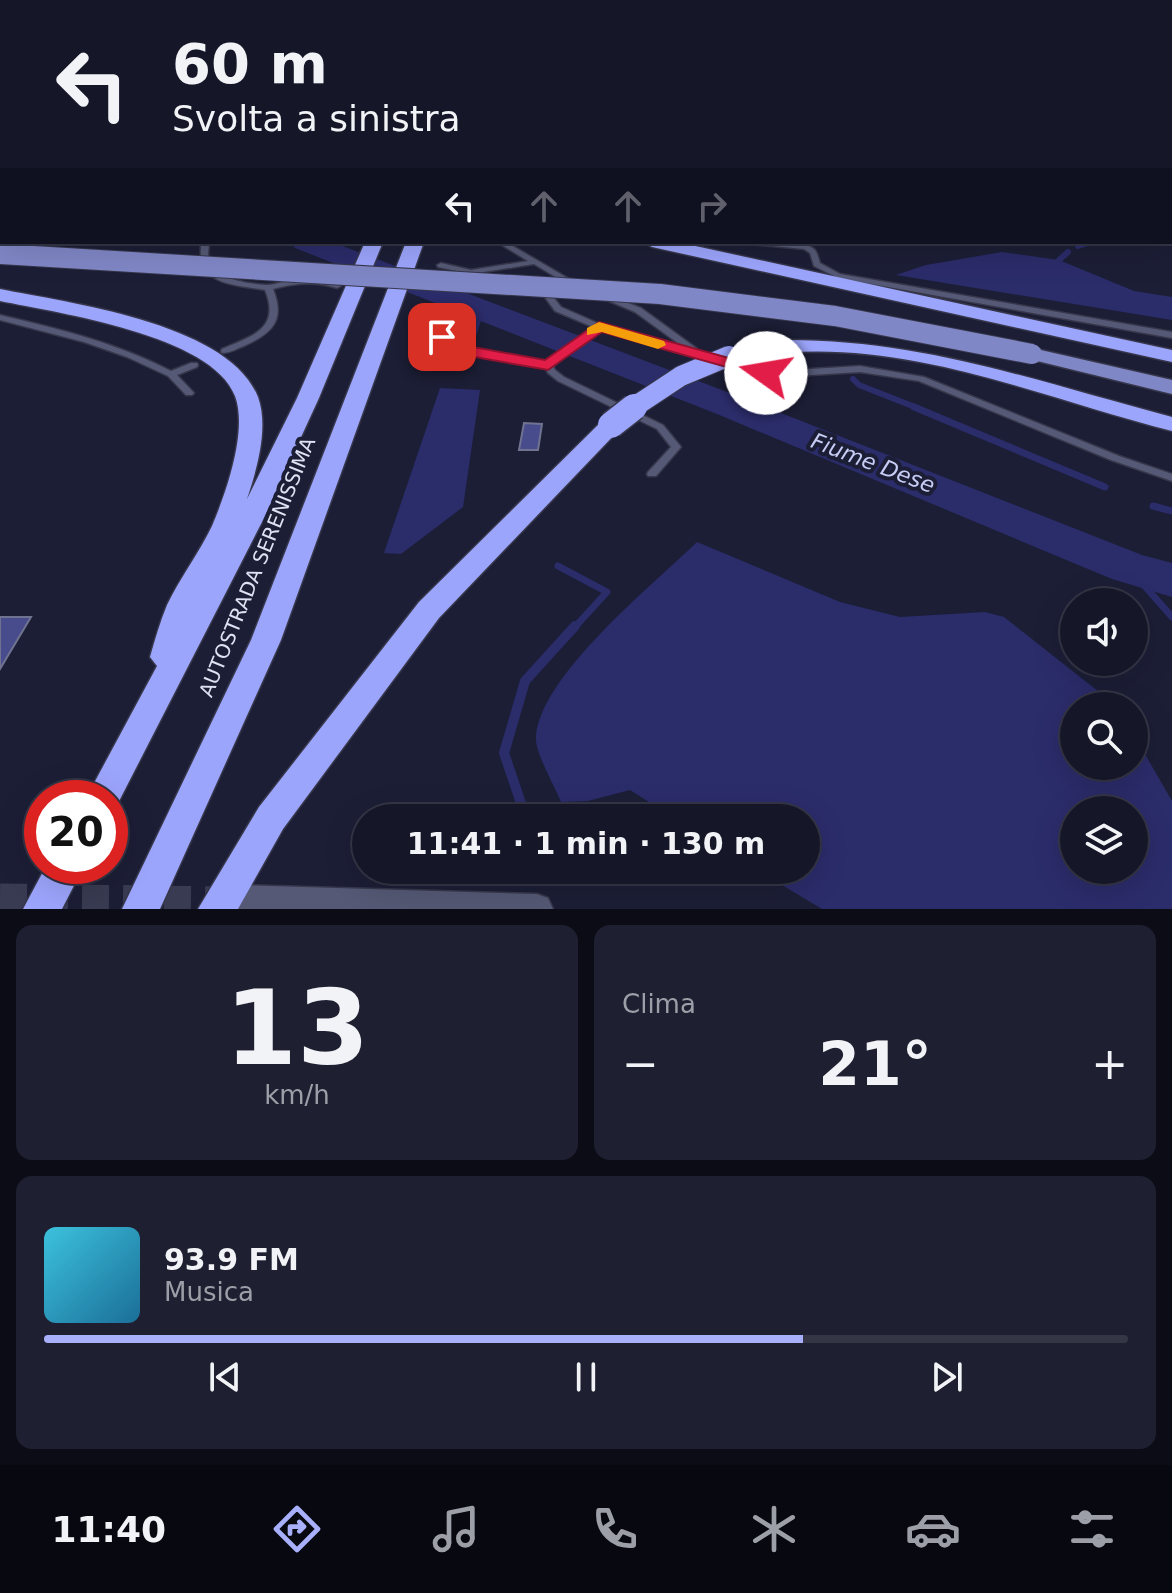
<!DOCTYPE html>
<html lang="it">
<meta charset="utf-8">
<style>
body{margin:0;font-family:"DejaVu Sans",sans-serif;background:#1e1f30;color:#f1f3f6;height:100vh;display:flex;flex-direction:column;font-size:30px;white-space:nowrap}
*{box-sizing:border-box;margin:0}
p{font-size:26px;color:#9d9fa8}
.icon{flex:none;width:44px;height:44px;fill:none;stroke:currentColor;stroke-width:2;stroke-linecap:round;stroke-linejoin:round}
.map{position:relative;height:909px;overflow:hidden}
.sheet{display:flex;flex-direction:column;gap:16px;padding:16px;background:#0c0c16;flex:1}
.sheet>*{flex:none}
.top-card{position:absolute;left:0px;top:0px;width:1172px;height:244px;box-shadow:0 8px 32px #0002,0 0 0 2px #343545;background:#151628;color:#f1f3f6;overflow:hidden}
.fabs{position:absolute;left:1060px;top:588px;display:grid;gap:16px}
.fabs a{display:grid;place-items:center;width:88px;height:88px;border-radius:50%;background:#151628;box-shadow:0 8px 32px #0002,0 0 0 2px #343545;font-size:40px}
.speed{position:absolute;left:24px;top:780px;display:flex;gap:16px;font-size:40px;font-weight:700;text-align:center}
.speed>*{display:grid;place-content:center;width:104px;height:104px;border-radius:50%;background:#151628;box-shadow:0 8px 32px #0002,0 0 0 2px #343545;line-height:1}
.speed .limit{border:12px solid #d22;background:#fff;color:#111}
.pin{position:absolute;display:grid;place-items:center;width:68px;height:68px;color:#fff;margin:-34px;border-radius:16px;box-shadow:0 4px 12px #0006}
.me{position:absolute;width:88px;margin:-44px;rotate:283deg;stroke-linejoin:round;filter:drop-shadow(0 0 6px #0008)}
.turn{display:flex;align-items:center;gap:28px;height:168px;padding:0 40px;font-size:36px}
.turn .icon{width:104px;height:104px;stroke-width:2.5}
.turn b{display:block;font-size:56px;line-height:68px}
.lanes{display:flex;align-items:center;height:76px;padding:0 40px;background:#0003;justify-content:center;gap:40px;direction:ltr}
.lanes .off{opacity:.35}
.big{font-size:60px;font-weight:700;line-height:1.1}
.sheet .widget{flex:1;display:flex;flex-direction:column;justify-content:center;gap:12px;min-width:0;padding:0 28px;border-radius:16px;background:#1e1f30}
.sheet .dial{align-items:center;gap:0}
.dial b{font-size:104px;line-height:1}
.song{display:flex;align-items:center;gap:24px}
.cover{width:96px;height:96px;border-radius:12px;background:linear-gradient(135deg,hsl(190 70% 55%),hsl(200 70% 35%))}
.played{height:8px;border-radius:4px;background:linear-gradient(90deg,#a8b0fc 70%,#343545 70%)}
.keys{display:flex;justify-content:space-around;direction:ltr}
.heat{display:flex;justify-content:space-between;align-items:center;font-size:44px;direction:ltr}
.sheet .tiles{flex:1;display:grid;gap:16px;grid-template-columns:1fr 1fr}
.widget:last-child{grid-column:span 2}
.trip{position:absolute;left:352px;top:804px;width:468px;height:80px;border-radius:40px;background:#151628;box-shadow:0 8px 32px #0002,0 0 0 2px #343545;font-weight:700;line-height:80px;text-align:center}
.tabs{display:flex;height:128px;justify-content:space-around;align-items:center;background:#080910;color:#9d9fa8}
.tabs .icon{width:56px;height:56px}
.tabs .on{color:#a8b0fc}
.tabs b{font-size:36px;color:#f1f3f6}
.map>svg:first-child{display:block}
.green{fill:#333764}
.water{fill:#2b2c6a;fill-rule:evenodd}
.lines{fill:none;stroke-linecap:round;stroke-linejoin:round}
.stream-far2{stroke:#2b2c6a;stroke-width:6}
.stream-far1{stroke:#2b2c6a;stroke-width:7}
.stream{stroke:#2b2c6a;stroke-width:10}
.river{fill:#2b2c6a;fill-rule:evenodd}
.building{fill:#484c8d;stroke:#6f7390;stroke-width:2}
.street-tunnel{stroke:#393b52;stroke-width:27;stroke-dasharray:27 14;stroke-linecap:butt}
.lane-casing{stroke:#37374c;stroke-width:3}
.street-casing{stroke:#37374c;stroke-width:3}
.primary-casing{stroke:#37374c;stroke-width:3}
.highway-casing{stroke:#37374c;stroke-width:3}
.lane{fill:#555975;fill-rule:evenodd}
.street{fill:#555975;fill-rule:evenodd}
.primary{fill:#8087c6;fill-rule:evenodd}
.highway{fill:#9ca5fc;fill-rule:evenodd}
.primary-bridge-casing{stroke:#37374c;stroke-width:22;stroke-linecap:butt}
.highway-bridge-far1-casing{stroke:#37374c;stroke-width:22;stroke-linecap:butt}
.highway-bridge-casing{stroke:#37374c;stroke-width:29;stroke-linecap:butt}
.primary-bridge{stroke:#8087c6;stroke-width:20}
.highway-bridge-far1{stroke:#9ca5fc;stroke-width:20}
.highway-bridge{stroke:#9ca5fc;stroke-width:26}
.route{fill:#e11d48;stroke:#92132f;stroke-width:2}
.slow{fill:#f59e0b}
.labels{text-anchor:middle;dominant-baseline:central;stroke-width:8;stroke-linejoin:round;paint-order:stroke}
.street-label{font-size:20px;fill:#dfe2f2;stroke:#1c1e36}
.water-label{font-size:22px;font-style:italic;fill:#c6ccf3;stroke:#1c1e36}
</style>
<div class="map">
<svg width="1172" height="909" viewBox="0 0 1172 909">
<rect width="100%" height="100%" fill="#1c1e36"/>
<!-- green -->
<path class="green" d="M0,0h307l19,2h-324l-2,87z"/>
<!-- water -->
<path class="water" d="M1002,252l57,8 75,31 38,6v23l-276,-45 30,-10z
M440,388l40,2 -17,117 -62,47 -17,-1z
M697,542l143,60 60,15 85,-5 19,5 113,89h-43v60h60v-31l38,66v108h-350l-65,-39h49v-52h-132l-44,-28 -42,11 -27,1c-6,-15 -25,-48 -25,-63 1,-61 118,-155 161,-197zM1134,810v60h-60v-60z"/>
<g class="lines">
<!-- stream-far2 -->
<path class="stream-far2" d="M1078,246l13,-4
M1059,260l9,-8
M471,342l10,-31
M853,379l6,6 61,24"/>
<!-- stream-far1 -->
<path class="stream-far1" d="M914,407l191,80
M1153,506l19,5
M558,566l49,26 -33,36
M1128,567l44,50"/>
<!-- stream -->
<path class="stream" d="M526,818l-22,-65 21,-72 50,-55"/>
<!-- river -->
<path class="river" d="M0,92h2v14h-2z
M290,242h42l411,156 399,157 30,8v34l-60,-18 -395,-165 -422,-166z"/>
</g>
<!-- building -->
<path class="building" d="M524,423l18,1 -4,26h-19z
M0,617h31l-31,52z"/>
<g class="lines">
<!-- street-tunnel -->
<path class="street-tunnel" d="M0,897l228,3"/>
<!-- lane casing -->
<g class="lane-casing">
<path id="lane" d="M549,0h4l-1,2h-4z
M0,214h2v4h-2z
M201,242h8c0,6 -2,14 0,19 5,18 41,23 57,24 6,0 13,-2 19,-4 18,-4 39,-5 56,5l-4,2c-22,-7 -42,-5 -64,1 12,30 1,43 -27,56 -8,3 -15,8 -24,8l-1,-2 1,-2c30,-13 59,-20 43,-59 -20,-4 -57,-4 -63,-28 -2,-6 -1,-14 -1,-20z
M497,242h9l70,41 -4,2h-3l-35,-21 -63,10 -33,-7 -1,-2 4,-2 30,7 57,-9z
M747,242c15,0 59,-3 68,8 2,2 4,10 5,13l20,11 332,58v6l-334,-60 -24,-12 -4,-13 -6,-4 -53,-5z
M545,286h6l1,2 -2,5 11,14 41,18 84,24 -51,-37 -33,-14 -1,-2 4,-2 36,14 55,40 1,2 -1,2 59,16 23,3 82,-5 64,11 195,79 53,18v7l-61,-21 -192,-79 -59,-9 -82,5 -24,-3 -154,-44 -47,36 2,4 9,7 99,48 18,22 -25,29h-8l-1,-2 1,-2 23,-25 -14,-18 -99,-48 -10,-8 -3,-6 -90,-16 -12,-5 -4,-7 -22,-17 1,-2c17,2 27,20 42,27l86,15 47,-35 -38,-16 -13,-18z
M0,315c59,14 117,28 171,56l20,-8h6l1,2 -1,2 -20,8 17,18 -2,2h-6l-18,-19 -41,-19 -43,-15 -84,-22z"/>
</g>
<!-- street casing -->
<g class="street-casing">
<path id="street" d="M237,885l300,9 11,4 5,11h-328l-3,-9 4,-11z"/>
</g>
<!-- primary casing -->
<g class="primary-casing">
<path id="primary" d="M1032,348l140,32v14l-147,-36 -4,-4z"/>
</g>
<!-- highway casing -->
<g class="highway-casing">
<path id="highway" d="M0,228h2v10h-2z
M365,242h18l-64,156 -57,124 -147,287 -5,2v-13h-24l71,-132 -7,-9c5,-18 10,-35 17,-52 13,-27 32,-52 45,-79 14,-33 36,-95 23,-130 -23,-61 -177,-83 -235,-95v-12c69,14 229,34 258,108 11,30 -1,72 -11,102l50,-101z
M406,242h18l-143,398 -121,269h-38l129,-269z
M643,242h34l495,108v12l-520,-115z
M782,340c141,-1 256,42 390,77v14c-126,-32 -256,-89 -389,-78 -18,1 -36,6 -54,9l-11,-6 11,-6z
M611,418l8,2 4,5 -4,5 -180,188 -156,211 -45,80h-40l61,-102 160,-205 184,-182z
M46,866h38l-22,43h-39z"/>
</g>
<!-- lane -->
<use href="#lane" class="lane"/>
<!-- street -->
<use href="#street" class="street"/>
<!-- primary -->
<use href="#primary" class="primary"/>
<!-- highway -->
<use href="#highway" class="highway"/>
<!-- primary-bridge casing -->
<g class="primary-bridge-casing">
<path id="primary-bridge" d="M0,254l660,40 175,22 197,38"/>
</g>
<!-- highway-bridge-far1 casing -->
<g class="highway-bridge-far1-casing">
<path id="highway-bridge-far1" d="M631,409l50,-33 48,-20"/>
</g>
<!-- highway-bridge casing -->
<g class="highway-bridge-casing">
<path id="highway-bridge" d="M611,425l23,-18"/>
</g>
<!-- primary-bridge -->
<use href="#primary-bridge" class="primary-bridge"/>
<!-- highway-bridge-far1 -->
<use href="#highway-bridge-far1" class="highway-bridge-far1"/>
<!-- highway-bridge -->
<use href="#highway-bridge" class="highway-bridge"/>
</g>
<!-- route -->
<path class="route" d="M599,322l173,48 2,3 -8,5 -164,-46 -54,38 -96,-17 -12,-5 -5,-11 7,-5 20,13 83,15z"/>
<!-- slow -->
<path class="slow" d="M599,322l65,19 2,4 -8,4 -56,-17 -15,3v-7z"/>
<g class="labels">
<!-- street labels -->
<g class="street-label">
<text transform="translate(257 567) rotate(-68)">AUTOSTRADA SERENISSIMA</text>
</g>
<!-- water labels -->
<g class="water-label">
<text transform="translate(873 463) rotate(21)">Fiume Dese</text>
</g>
</g>
</svg>
<div class="fabs">
<a><svg class="icon" aria-label="sound" viewBox="0 0 24 24"><path d="M4 9h4l5-4v14l-5-4H4zM17 9q2 3 0 6"/></svg></a>
<a><svg class="icon" aria-label="search" viewBox="0 0 24 24"><circle cx="10" cy="10" r="6"/><path d="M15 15l6 6"/></svg></a>
<a><svg class="icon" aria-label="layers" viewBox="0 0 24 24"><path d="M12 4l9 5-9 5-9-5zM3 14l9 5 9-5"/></svg></a>
</div>
<div class="speed"><div class="limit">20</div></div>
<div class="pin" style="left:442px;top:337px;background:#d93025"><svg class="icon" aria-label="arrive" viewBox="0 0 24 24"><path d="M6 21V4h12l-3 4 3 4H6"/></svg></div>
<svg class="me" style="left:766px;top:373px" viewBox="-20 -20 40 40"><circle r="19" fill="#fff"/><path d="M0-13L10 11 0 6-10 11z" fill="#e11d48"/></svg>
<div class="trip">11:41 · 1 min · 130 m</div>
<div class="top-card">
<div class="turn"><svg class="icon" aria-label="left" viewBox="0 0 24 24"><path d="M17 20v-9H6M10 6l-5 5 5 5"/></svg><div><b>60 m</b>Svolta a sinistra</div></div>
<div class="lanes"><svg class="icon" aria-label="left" viewBox="0 0 24 24"><path d="M17 20v-9H6M10 6l-5 5 5 5"/></svg><svg class="icon off" aria-label="ahead" viewBox="0 0 24 24"><path d="M12 20V5M6 11l6-6 6 6"/></svg><svg class="icon off" aria-label="ahead" viewBox="0 0 24 24"><path d="M12 20V5M6 11l6-6 6 6"/></svg><svg class="icon off" aria-label="right" viewBox="0 0 24 24"><path d="M7 20v-9h11M14 6l5 5-5 5"/></svg></div>
</div>
</div>
<section class="sheet">
<div class="tiles">
<div class="widget dial"><b>13</b><p>km/h</p></div>
<div class="widget"><p>Clima</p>
<div class="heat"><a>−</a><b class="big">21°</b><a>+</a></div>
</div>
<div class="widget">
<div class="song"><i class="cover"></i><div><b>93.9 FM</b><p>Musica</p></div></div>
<div class="played"></div>
<div class="keys"><svg class="icon" aria-label="previous" viewBox="0 0 24 24"><path d="M18 5L8 12l10 7zM5 5v14"/></svg><svg class="icon" aria-label="pause" viewBox="0 0 24 24"><path d="M8 5v14M16 5v14"/></svg><svg class="icon" aria-label="next" viewBox="0 0 24 24"><path d="M6 5l10 7-10 7zM19 5v14"/></svg></div>
</div>
</div>
</section>
<nav class="tabs">
<b>11:40</b>
<svg class="icon on" aria-label="directions" viewBox="0 0 24 24"><path d="M12 3l9 9-9 9-9-9zM9 14v-3h6M13 9l2 2-2 2"/></svg>
<svg class="icon" aria-label="music" viewBox="0 0 24 24"><path d="M9 18V5l10-2v13"/><circle cx="6" cy="18" r="3"/><circle cx="16" cy="16" r="3"/></svg>
<svg class="icon" aria-label="phone" viewBox="0 0 24 24"><path d="M5 4h4l2 5-3 2q2 4 5 5l2-3 5 2v4C11 20 4 13 5 4z"/></svg>
<svg class="icon" aria-label="climate" viewBox="0 0 24 24"><path d="M12 3v18M4 7l16 10M4 17L20 7"/></svg>
<svg class="icon" aria-label="car" viewBox="0 0 24 24"><path d="M5 17H2v-5l4-1 3-4h7l3 4 3 1v5h-3M9 17h6M6 11h13"/><circle cx="7" cy="17" r="2"/><circle cx="17" cy="17" r="2"/></svg>
<svg class="icon" aria-label="filters" viewBox="0 0 24 24"><path d="M4 7h16M4 17h16"/><circle cx="9" cy="7" r="2"/><circle cx="15" cy="17" r="2"/></svg>
</nav>
